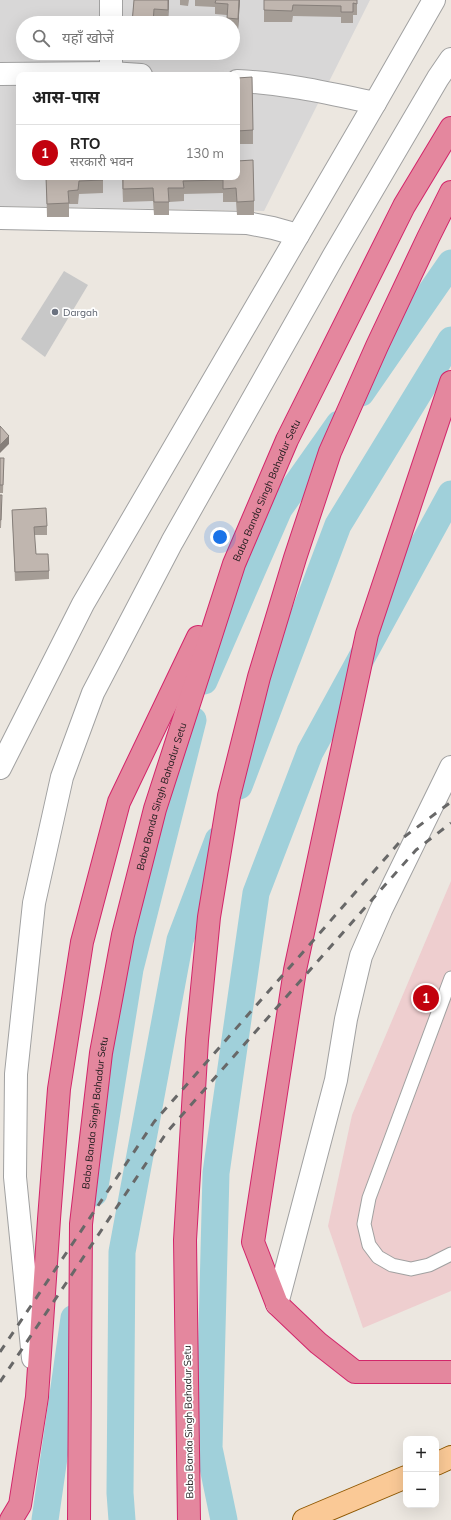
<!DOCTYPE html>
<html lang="hi">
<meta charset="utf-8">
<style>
:root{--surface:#fff;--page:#f6f6f6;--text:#222;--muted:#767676;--line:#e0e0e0;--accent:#c2020e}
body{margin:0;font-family:Mulish,"Noto Sans Devanagari",sans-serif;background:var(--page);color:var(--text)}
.controls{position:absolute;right:12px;bottom:12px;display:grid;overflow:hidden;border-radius:8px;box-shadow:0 4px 16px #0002}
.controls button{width:36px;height:36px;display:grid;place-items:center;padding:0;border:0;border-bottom:1px solid var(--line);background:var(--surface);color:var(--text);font:20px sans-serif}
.you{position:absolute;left:220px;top:537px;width:14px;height:14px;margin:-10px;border:3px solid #fff;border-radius:50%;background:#1a73e8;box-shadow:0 0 0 6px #1a73e833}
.badge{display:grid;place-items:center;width:26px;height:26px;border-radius:50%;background:var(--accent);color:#fff;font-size:13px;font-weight:700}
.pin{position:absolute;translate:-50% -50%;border:2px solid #fff;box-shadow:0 1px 4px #0006}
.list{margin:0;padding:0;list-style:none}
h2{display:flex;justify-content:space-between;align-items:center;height:52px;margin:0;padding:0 16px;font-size:17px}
h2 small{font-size:13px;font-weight:400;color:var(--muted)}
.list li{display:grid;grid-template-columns:26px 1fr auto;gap:12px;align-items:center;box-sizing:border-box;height:56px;padding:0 16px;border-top:1px solid var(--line)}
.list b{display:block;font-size:15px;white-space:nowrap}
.list p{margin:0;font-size:13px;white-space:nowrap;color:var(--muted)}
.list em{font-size:13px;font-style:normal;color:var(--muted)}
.icon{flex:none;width:22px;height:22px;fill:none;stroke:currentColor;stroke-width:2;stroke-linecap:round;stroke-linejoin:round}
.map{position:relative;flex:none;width:451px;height:1520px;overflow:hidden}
.search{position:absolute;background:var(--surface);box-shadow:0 4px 16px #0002;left:16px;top:16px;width:224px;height:44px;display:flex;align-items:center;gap:10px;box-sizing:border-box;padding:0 14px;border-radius:22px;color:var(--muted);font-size:15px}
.panel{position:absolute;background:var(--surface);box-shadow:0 4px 16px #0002;left:16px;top:72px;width:224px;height:108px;border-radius:8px}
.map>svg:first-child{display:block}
</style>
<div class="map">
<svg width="451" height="1520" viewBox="0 0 451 1520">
<rect width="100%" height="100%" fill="#ece7e0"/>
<path fill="#d8d7d7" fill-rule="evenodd" d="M0 0H370L264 211 0 206ZM23 23H233V53H23ZM19 75H237V177H19Z"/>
<polygon fill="#eececf" points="451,881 451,1291 363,1328 328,1226 352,1115"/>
<polygon fill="#c8c8c8" points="64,271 88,285 45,357 21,339"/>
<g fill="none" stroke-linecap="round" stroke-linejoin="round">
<g stroke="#a0d0da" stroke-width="27">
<polyline points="361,393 451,263"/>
<polyline points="204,681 279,509 339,424"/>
<polyline points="239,786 338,525 451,340"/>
<polyline points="94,1193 130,969 193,720"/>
<polyline points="45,1520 74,1318"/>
<polyline points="122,1520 120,1493 122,1252 180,940 218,840"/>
<polyline points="224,1520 209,1448 216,1173 256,893 310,752 451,494"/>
</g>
<defs>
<polyline id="lane" points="451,978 369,1198 364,1224 369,1245 378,1257 392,1265 411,1269 429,1265 451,1254"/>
<g id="street">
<polyline points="111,23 111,0"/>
<polyline points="111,73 111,53"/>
<polyline points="0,74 111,73 141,75"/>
<path d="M237 81C285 83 328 93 375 103"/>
<polyline points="0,218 247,223 273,228 298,235"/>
<polyline points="0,768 83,604 375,103 434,0"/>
<polyline points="277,1304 336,1080 346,1019 361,956 381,910 451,767"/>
<polyline points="33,1358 15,1177 16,1074 34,903 62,777 93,693 172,542 333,257 438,78 451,59"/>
</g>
<g id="primary">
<polyline points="436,1464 451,1457"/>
<polyline points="304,1520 406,1477"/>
</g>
<g id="highway">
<polyline points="451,382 367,634 295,970 253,1242 277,1304 318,1343 355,1372 451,1372"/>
<polyline points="11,1520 20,1505 37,1397 49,1219 59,1089 82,942 119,802 198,637"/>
<path id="s1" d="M79 1520 81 1224 101 1053 123 935 155 809 234 564 287 440 404 206 451 128"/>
<polyline points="189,1520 185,1240 197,1040 209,917 229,796 259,677 295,558 330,452 377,346 428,238 451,192"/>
</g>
</defs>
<use href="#lane" stroke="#a1a1a1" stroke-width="15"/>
<use href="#street" stroke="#a1a1a1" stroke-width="24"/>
<use href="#primary" stroke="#8f5802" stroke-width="24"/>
<use href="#highway" stroke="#d2256a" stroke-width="24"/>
<use href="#lane" stroke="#fff" stroke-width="13"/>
<use href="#street" stroke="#fff" stroke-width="22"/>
<use href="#primary" stroke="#fac996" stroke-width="22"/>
<use href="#highway" stroke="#e4879e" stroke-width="22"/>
<g stroke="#686868" stroke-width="3" stroke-dasharray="8 8" stroke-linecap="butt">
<polyline points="0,1352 154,1122 404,837 451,802"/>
<polyline points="0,1382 167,1132 416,850 451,823"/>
</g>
</g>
<g fill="#a59d96">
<polygon points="134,0 169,0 168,21 154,20 154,23 132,23"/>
<polygon points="180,0 189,0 188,6 180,5"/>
<polygon points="195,0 240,0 238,30 233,30 233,23 227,23 227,15 215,14 215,7 195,6"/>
<polygon points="264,0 357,0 357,15 353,15 353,23 341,23 341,17 293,16 292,22 264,22"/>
<polygon points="237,78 253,130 253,144 237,144"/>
<polygon points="46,177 237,177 254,201 254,215 237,215 236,202 223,202 223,193 184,194 184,201 169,202 169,215 154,215 153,201 123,202 122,177 103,178 103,193 79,194 78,204 69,204 69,217 47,217"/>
<polygon points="0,458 4,458 3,493 0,493"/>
<polygon points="0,495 2,504 1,528 0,528"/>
<polygon points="12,510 47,526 47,535 34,535 36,554 49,571 49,579 15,581"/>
</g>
<g fill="#867f7a">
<polygon points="168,0 169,0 168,21"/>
<polygon points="239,0 240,0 238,30 238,19"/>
<polygon points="9,436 9,444 0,453 0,445"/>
</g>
<g fill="#c0b6af" stroke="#867f7a">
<polygon points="134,0 168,0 168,10 154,9 153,23 132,23"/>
<polygon points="216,0 239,0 238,19 227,18 228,4 215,3"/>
<polygon points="264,0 357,0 357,4 353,3 353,12 341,12 341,6 293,5 292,11 264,10"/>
<polygon points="92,73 92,75 50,75 50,74"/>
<polygon points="252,77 253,130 237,131 237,78"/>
<polygon points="253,160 254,201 237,202 236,188 223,189 223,180 183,181 184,188 168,188 169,202 154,202 153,188 123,189 123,177 237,177 237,161"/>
<polygon points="46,177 103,177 103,180 79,181 78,190 68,191 69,203 47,204"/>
<polygon points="0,426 9,436 0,445"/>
<polygon points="0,458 4,458 3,485 0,485"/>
<polygon points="0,495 2,495 1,520 0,520"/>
<polygon points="46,508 47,526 34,527 36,554 48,554 49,571 15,572 12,510"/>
</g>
<circle fill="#6b7280" stroke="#fff" stroke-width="1.5" cx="55" cy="312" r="4"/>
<g text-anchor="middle" stroke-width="3.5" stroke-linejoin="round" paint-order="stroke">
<g font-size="10" fill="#5b616d" stroke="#fff" text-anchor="start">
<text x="63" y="316">Dargah</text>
</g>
<g font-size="10" fill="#1a1a1a" stroke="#fff">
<text dy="4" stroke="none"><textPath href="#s1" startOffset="1056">Baba Banda Singh Bahadur Setu</textPath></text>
<text dy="4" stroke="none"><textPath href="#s1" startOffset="732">Baba Banda Singh Bahadur Setu</textPath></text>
<text dy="4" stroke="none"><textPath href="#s1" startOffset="408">Baba Banda Singh Bahadur Setu</textPath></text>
<text transform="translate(188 1422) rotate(-91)" y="4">Baba Banda Singh Bahadur Setu</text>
</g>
</g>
</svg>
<div class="controls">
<button>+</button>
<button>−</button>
</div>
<div class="you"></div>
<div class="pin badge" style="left:426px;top:998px">1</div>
<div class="search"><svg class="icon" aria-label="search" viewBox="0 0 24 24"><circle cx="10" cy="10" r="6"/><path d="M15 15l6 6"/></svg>यहाँ खोजें</div>
<section class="panel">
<h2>आस-पास<small></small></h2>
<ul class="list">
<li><span class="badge">1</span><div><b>RTO</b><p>सरकारी भवन</p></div><em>130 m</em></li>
</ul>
</section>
</div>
